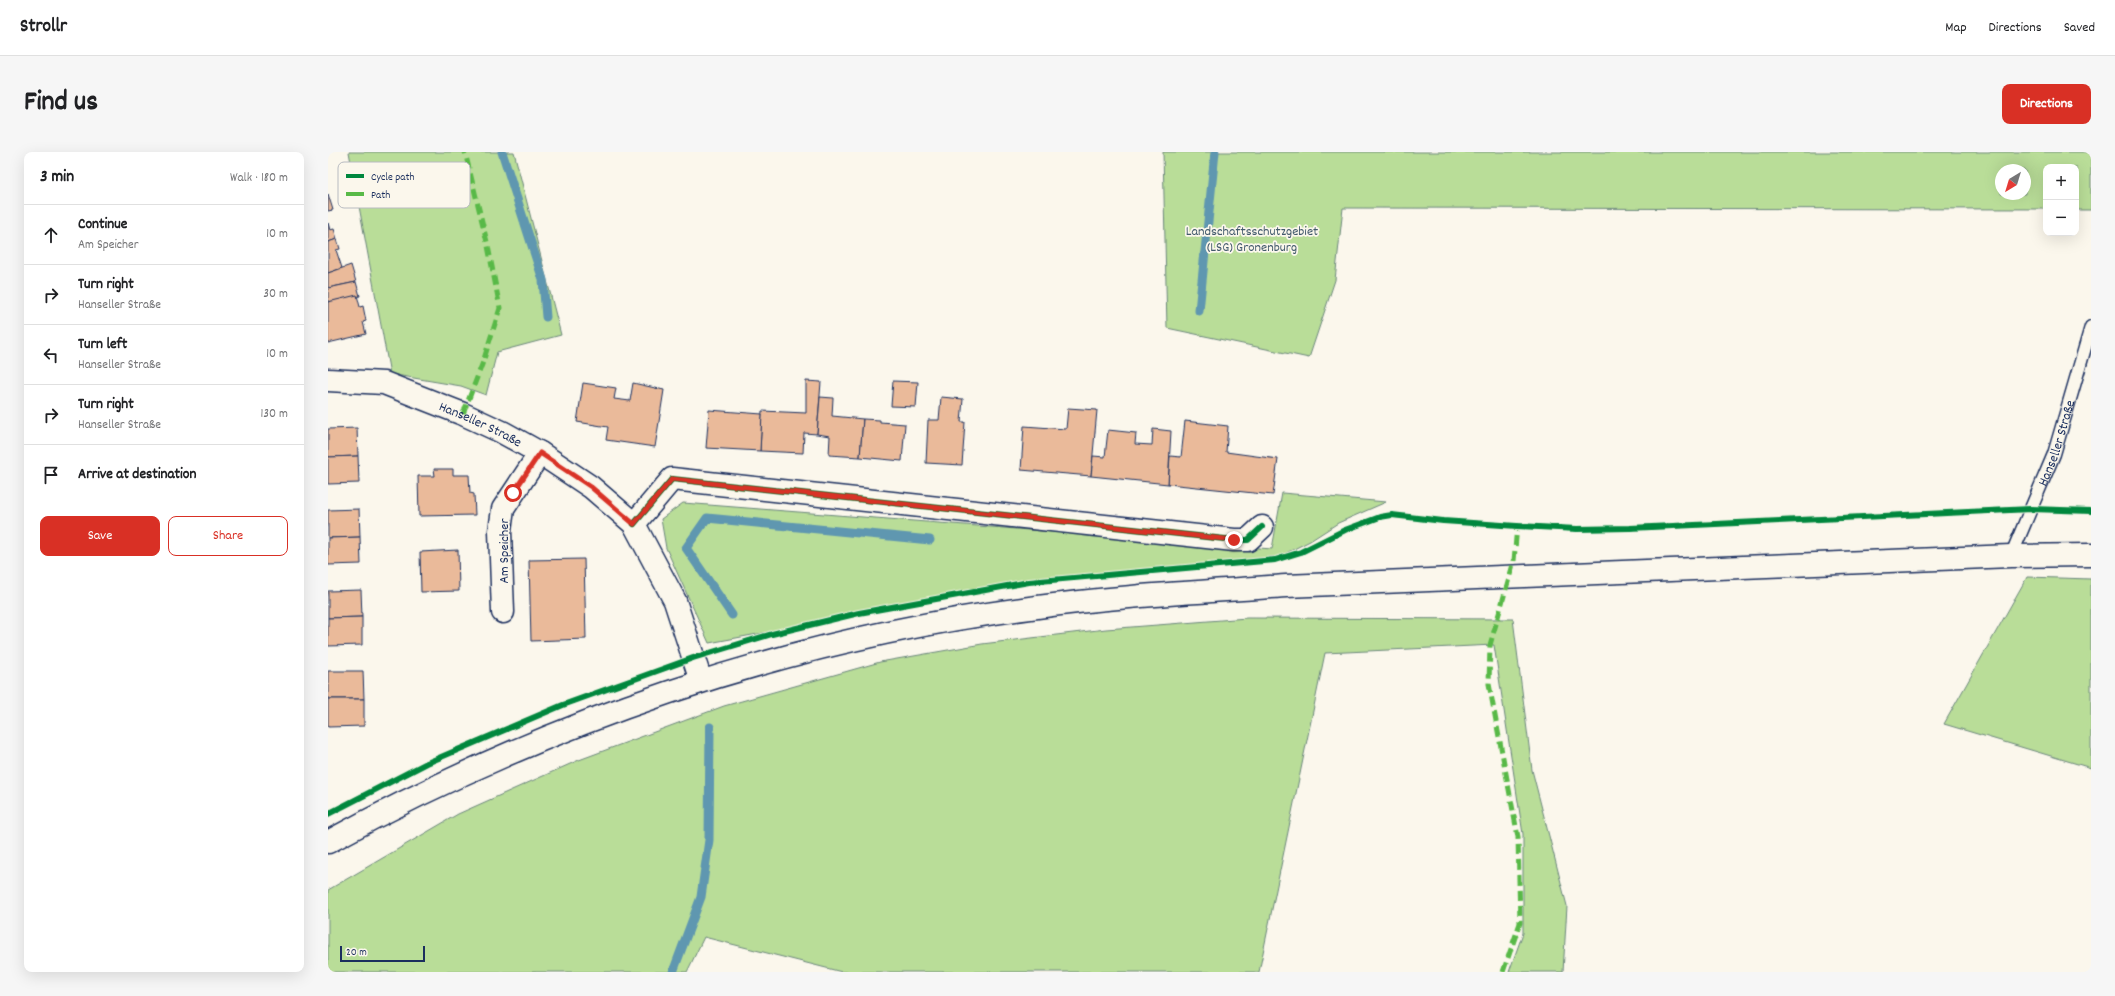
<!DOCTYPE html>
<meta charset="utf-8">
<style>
:root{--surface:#fff;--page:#f6f6f6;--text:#202124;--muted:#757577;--line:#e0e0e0;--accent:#d93025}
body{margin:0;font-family:Dekko,sans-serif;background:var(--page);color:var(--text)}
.controls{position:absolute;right:12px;top:12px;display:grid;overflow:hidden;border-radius:8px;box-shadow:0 4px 16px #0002}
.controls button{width:36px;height:36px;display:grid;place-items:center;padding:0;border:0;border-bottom:1px solid var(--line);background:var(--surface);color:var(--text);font:20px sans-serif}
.compass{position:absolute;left:1667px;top:12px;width:36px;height:36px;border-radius:50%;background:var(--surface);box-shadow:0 4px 16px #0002;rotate:218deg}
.scale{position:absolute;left:12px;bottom:10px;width:85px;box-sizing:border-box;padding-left:4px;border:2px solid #1b2f5e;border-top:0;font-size:11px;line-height:14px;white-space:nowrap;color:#1b2f5e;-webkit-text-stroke:3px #fbf7ec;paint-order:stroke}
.stop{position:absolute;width:12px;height:12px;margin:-9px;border:3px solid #d93025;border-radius:50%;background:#fff}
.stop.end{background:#d93025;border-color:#fff;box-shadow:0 1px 4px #0008}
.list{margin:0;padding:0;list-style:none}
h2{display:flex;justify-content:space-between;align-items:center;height:52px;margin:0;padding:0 16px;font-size:17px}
h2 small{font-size:13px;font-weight:400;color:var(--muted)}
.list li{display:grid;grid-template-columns:26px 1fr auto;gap:12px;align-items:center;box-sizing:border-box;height:60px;padding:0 16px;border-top:1px solid var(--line)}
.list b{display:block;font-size:15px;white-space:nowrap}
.list p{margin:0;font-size:13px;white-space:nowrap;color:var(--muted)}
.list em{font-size:13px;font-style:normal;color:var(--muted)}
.actions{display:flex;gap:8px;padding:12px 16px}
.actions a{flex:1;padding:9px 0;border:1px solid var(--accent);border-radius:8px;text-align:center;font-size:14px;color:var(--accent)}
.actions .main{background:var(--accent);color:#fff}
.icon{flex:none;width:22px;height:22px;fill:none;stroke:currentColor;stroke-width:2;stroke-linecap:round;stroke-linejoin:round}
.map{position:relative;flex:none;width:1763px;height:820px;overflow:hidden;border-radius:8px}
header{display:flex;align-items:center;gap:24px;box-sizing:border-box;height:56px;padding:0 20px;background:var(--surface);border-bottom:1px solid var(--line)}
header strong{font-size:19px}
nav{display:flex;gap:22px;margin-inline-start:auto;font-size:14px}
.intro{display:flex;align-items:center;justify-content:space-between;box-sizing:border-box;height:96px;padding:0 24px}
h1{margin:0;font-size:28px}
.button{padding:10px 18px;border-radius:8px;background:var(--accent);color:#fff;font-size:14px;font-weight:700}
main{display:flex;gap:24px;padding:0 24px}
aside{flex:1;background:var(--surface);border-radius:8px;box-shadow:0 4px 16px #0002}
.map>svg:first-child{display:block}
</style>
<header>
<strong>Strollr</strong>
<nav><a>Map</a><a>Directions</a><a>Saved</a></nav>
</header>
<div class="intro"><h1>Find us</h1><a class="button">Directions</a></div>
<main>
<aside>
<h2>3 min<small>Walk · 180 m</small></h2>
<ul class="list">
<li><svg class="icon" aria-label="ahead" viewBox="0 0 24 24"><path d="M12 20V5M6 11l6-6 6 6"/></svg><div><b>Continue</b><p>Am Speicher</p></div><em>10 m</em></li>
<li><svg class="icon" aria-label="right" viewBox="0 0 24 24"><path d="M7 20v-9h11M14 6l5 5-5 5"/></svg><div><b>Turn right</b><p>Hanseller Straße</p></div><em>30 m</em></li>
<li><svg class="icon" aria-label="left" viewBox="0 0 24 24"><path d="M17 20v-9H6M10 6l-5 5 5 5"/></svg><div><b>Turn left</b><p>Hanseller Straße</p></div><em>10 m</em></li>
<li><svg class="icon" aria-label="right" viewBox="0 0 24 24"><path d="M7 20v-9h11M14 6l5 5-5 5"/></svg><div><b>Turn right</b><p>Hanseller Straße</p></div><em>130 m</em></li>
<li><svg class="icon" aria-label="arrive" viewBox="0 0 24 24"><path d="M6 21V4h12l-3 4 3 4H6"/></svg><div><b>Arrive at destination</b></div></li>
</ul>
<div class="actions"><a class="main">Save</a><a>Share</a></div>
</aside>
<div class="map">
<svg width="1763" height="820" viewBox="0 0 1763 820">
<rect width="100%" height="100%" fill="#fbf7ec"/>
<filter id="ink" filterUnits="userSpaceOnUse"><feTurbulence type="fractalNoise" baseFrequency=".025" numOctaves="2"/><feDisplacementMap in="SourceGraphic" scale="8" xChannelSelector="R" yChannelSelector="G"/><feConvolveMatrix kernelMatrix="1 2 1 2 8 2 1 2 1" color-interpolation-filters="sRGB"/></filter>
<g filter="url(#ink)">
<g fill="#b9dd98" stroke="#6a867b" fill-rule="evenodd">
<polygon points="21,0 186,0 233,183 169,200 158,243 133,234 62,222"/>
<path d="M835 0H1763V58H1748V15H1718V57L1015 56 1007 128 981 206 839 176ZM1673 18H1697V42H1673Z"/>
<polygon points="954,341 1058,350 1010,371 982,389 952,404 700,432 381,491 338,396 333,367 355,351 944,397"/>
<polygon points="1699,425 1763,427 1763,616 1616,572"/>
<polygon points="919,466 1185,467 1204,618 1239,754 1235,820 1181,820 1195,781 1195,682 1166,493 997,501 931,820 514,820 376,785 359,820 0,820 0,738 130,662 251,608 396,554 552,510 654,492 778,477"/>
</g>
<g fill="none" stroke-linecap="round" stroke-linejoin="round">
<g stroke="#5f97b0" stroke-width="9">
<polyline points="174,0 215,128 218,165"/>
<polyline points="871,159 887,0"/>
<polyline points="404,463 358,396 379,366 602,388"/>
<polyline points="345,820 373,745 381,688 382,575"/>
</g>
</g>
<g fill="#eaba9a" stroke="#1b2f5e">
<polygon points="0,42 5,58 0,59"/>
<polygon points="0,71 2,78 6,77 9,87 0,90"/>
<polygon points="9,87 12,97 8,98 14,116 0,121 0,90"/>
<polygon points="23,113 28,130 0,136 0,121"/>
<polygon points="28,130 32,144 0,150 0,136"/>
<polygon points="29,143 32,155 35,154 38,169 35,170 38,182 0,191 0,150"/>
<polygon points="478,229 493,230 489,282 476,281 475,301 432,299 434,259 478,261"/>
<polygon points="565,229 590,230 588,255 563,254"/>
<polygon points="255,231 288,236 286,247 302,249 305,231 336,238 327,295 278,288 280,275 249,270"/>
<polygon points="492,245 505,246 504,264 535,267 532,305 501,303 502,284 489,282"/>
<polygon points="613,245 635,247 633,270 637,270 634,313 598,311 600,268 611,268"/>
<polygon points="740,256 769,258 763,324 693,318 696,274 738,277"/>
<polygon points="381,258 434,262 432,299 378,296"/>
<polygon points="535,267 552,268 552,270 577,272 574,309 532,305"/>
<polygon points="857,269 900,274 898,300 950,307 945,343 840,332 842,304 853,305"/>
<polygon points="29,276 30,304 0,305 0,277"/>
<polygon points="825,277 843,279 840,332 763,324 765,304 777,305 780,278 808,281 807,292 824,293"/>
<polygon points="30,304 31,331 0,332 0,305"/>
<polygon points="106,317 125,317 125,323 141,323 142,341 146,342 147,363 91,364 90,324 107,324"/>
<polygon points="31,357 32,385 0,386 0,358"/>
<polygon points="32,385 33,412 0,413 0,386"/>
<polygon points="130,398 131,439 93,440 92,400"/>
<polygon points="256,407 258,487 203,489 201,408"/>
<polygon points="33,438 34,465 0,466 0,439"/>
<polygon points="34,465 34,493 0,494 0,466"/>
<polygon points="0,519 35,519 36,547 0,547"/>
<polygon points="0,547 36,547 36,574 0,575"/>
</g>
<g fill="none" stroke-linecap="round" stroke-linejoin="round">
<defs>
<g id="service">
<path id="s1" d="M1683 404 1726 302 1763 175"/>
</g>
<g id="minor">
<path id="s2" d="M0 228 56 231 135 262 174 280 212 301 263 335 306 372 347 449 373 529"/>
<polyline points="306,372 344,327 906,388 920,388 934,375"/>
<polyline points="175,460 172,379 175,357 212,301"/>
</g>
<path id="secondary" d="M0 690C217 571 457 488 702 456 787 444 873 440 958 434L1683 404 1763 403"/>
</defs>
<use href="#service" stroke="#1b2f5e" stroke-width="15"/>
<use href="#minor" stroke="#1b2f5e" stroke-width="25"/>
<use href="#secondary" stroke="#1b2f5e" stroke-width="25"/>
<use href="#service" stroke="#fbf7ec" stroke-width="12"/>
<use href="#minor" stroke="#fbf7ec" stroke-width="22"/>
<use href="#secondary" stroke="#fbf7ec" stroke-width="22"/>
<g stroke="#58b947" stroke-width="5" stroke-dasharray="10 5" stroke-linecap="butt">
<polyline points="135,262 155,210 172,156 160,94 137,0"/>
<polyline points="1175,820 1192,771 1190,685 1161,532 1162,493 1186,409 1189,374"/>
</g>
<defs>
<g id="cycleway">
<polyline points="306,372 344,327 906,388 920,388 934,375"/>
<polyline points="0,662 99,611 235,553 365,506 444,482 531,461 701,430 947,408 973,400 1017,378 1052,365 1064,363 1115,369 1189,374 1249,377 1302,376 1703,357 1763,359"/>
</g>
</defs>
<use href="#cycleway" stroke="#fbf7ec" stroke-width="8"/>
<use href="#cycleway" stroke="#00873e" stroke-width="6"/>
</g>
</g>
<g fill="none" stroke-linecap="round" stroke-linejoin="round" filter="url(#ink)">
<polyline stroke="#d93025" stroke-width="5" points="185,341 212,301 263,335 306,372 344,327 906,388"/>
</g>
<g text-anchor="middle" stroke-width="3.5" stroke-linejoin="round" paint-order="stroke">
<g font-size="14" fill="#425a6c" stroke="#fbf7ec">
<text x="924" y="83">Landschaftsschutzgebiet<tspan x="924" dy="16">(LSG) Gronenburg</tspan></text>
</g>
<g font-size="14" fill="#1b2f5e" stroke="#fbf7ec">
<text dy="5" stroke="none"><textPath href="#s2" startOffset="161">Hanseller Straße</textPath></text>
<text dy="5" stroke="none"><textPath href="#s1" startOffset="122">Hanseller Straße</textPath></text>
<text transform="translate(175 399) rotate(-90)" y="5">Am Speicher</text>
</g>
</g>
<rect x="10" y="10" width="132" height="46" rx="6" fill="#fbf7ec" stroke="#b8bbc1" stroke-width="1"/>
<rect x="18" y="22" width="18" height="4" fill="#00873e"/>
<rect x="18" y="40" width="18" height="4" fill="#58b947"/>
<g font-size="11" fill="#1b2f5e">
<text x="43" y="28">Cycle path</text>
<text x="43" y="46">Path</text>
</g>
</svg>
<div class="controls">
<button>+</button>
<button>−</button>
</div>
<svg class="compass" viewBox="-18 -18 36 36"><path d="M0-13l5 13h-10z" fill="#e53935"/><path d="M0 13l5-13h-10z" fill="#757577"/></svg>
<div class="scale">20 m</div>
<div class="stop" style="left:185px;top:341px"></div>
<div class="stop end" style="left:906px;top:388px"></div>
</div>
</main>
